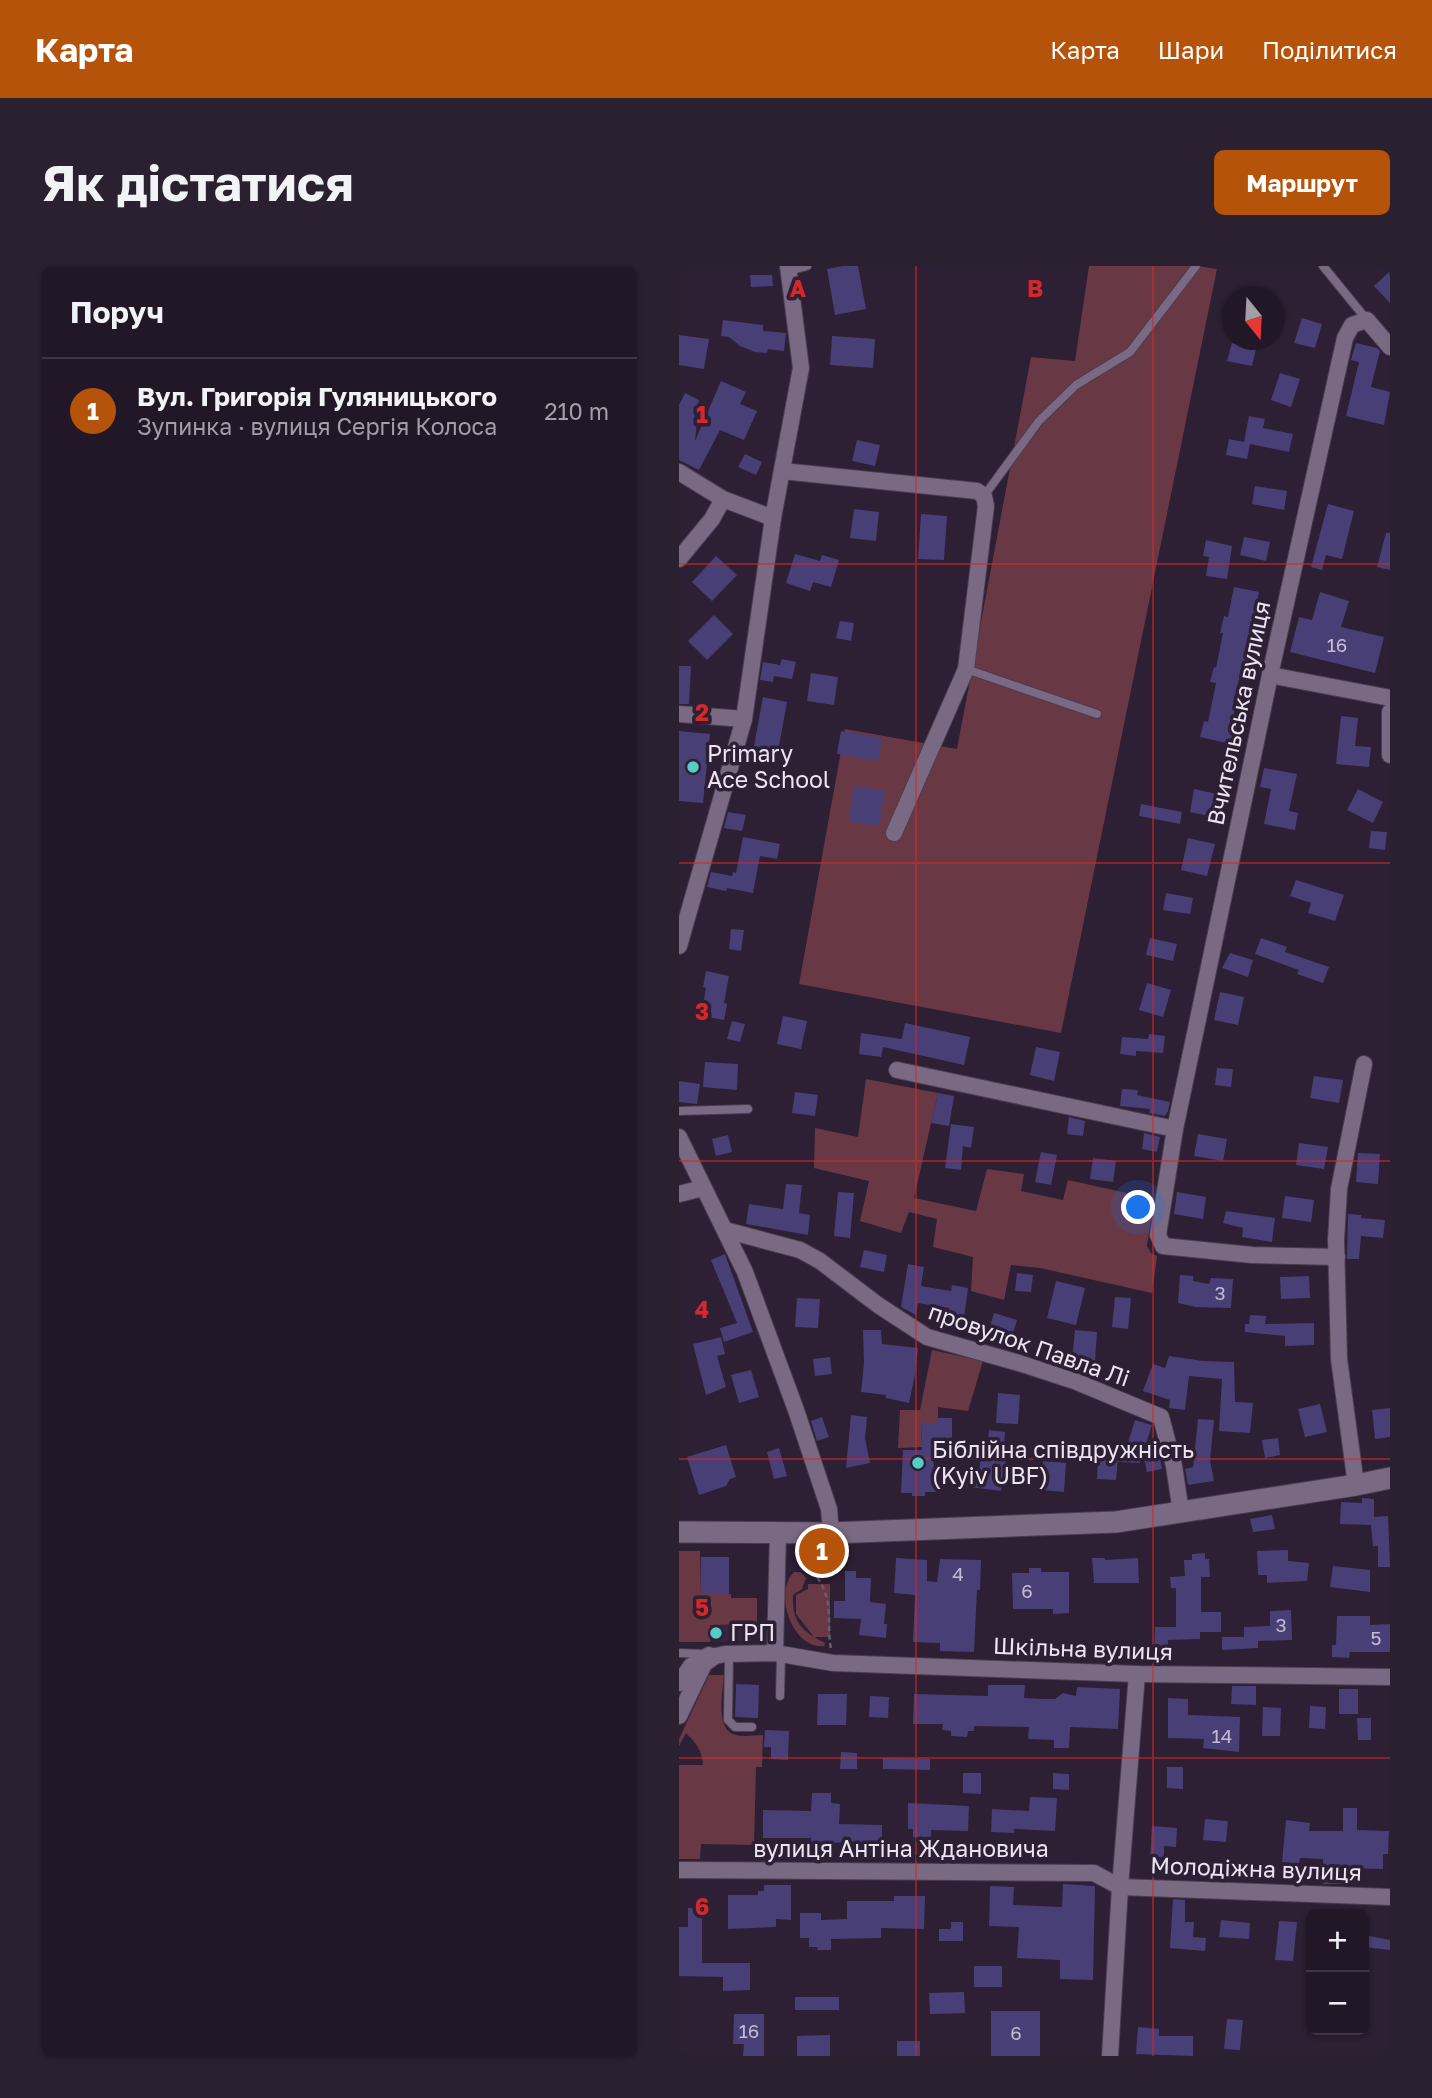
<!DOCTYPE html>
<html lang="uk">
<meta charset="utf-8">
<style>
:root{--surface:#221727;--page:#2a202f;--text:#f1f3f6;--muted:#a29fa7;--line:#3f3644;--accent:#b45309}
body{margin:0;font-family:"Golos Text",sans-serif;background:var(--page);color:var(--text)}
.controls{position:absolute;right:21px;bottom:21px;display:grid;overflow:hidden;border-radius:10px;box-shadow:0 2px 5px #0004}
.controls button{width:63px;height:63px;display:grid;place-items:center;padding:0;border:0;border-bottom:2px solid var(--line);background:var(--surface);color:var(--text);font:35px sans-serif}
.compass{position:absolute;left:543px;top:21px;width:63px;height:63px;border-radius:50%;background:var(--surface);box-shadow:0 2px 5px #0004;rotate:162deg}
.you{position:absolute;left:460px;top:942px;width:24px;height:24px;margin:-18px;border:5px solid #fff;border-radius:50%;background:#1a73e8;box-shadow:0 0 0 10px #1a73e833}
.badge{display:grid;place-items:center;width:46px;height:46px;border-radius:50%;background:var(--accent);color:#fff;font-size:23px;font-weight:700}
.pin{position:absolute;translate:-50% -50%;border:4px solid #fff;box-shadow:0 2px 7px #0006}
.list{margin:0;padding:0;list-style:none}
h2{display:flex;justify-content:space-between;align-items:center;height:91px;margin:0;padding:0 28px;font-size:30px}
h2 small{font-size:23px;font-weight:400;color:var(--muted)}
.list li{display:grid;grid-template-columns:46px 1fr auto;gap:21px;align-items:center;box-sizing:border-box;height:105px;padding:0 28px;border-top:2px solid var(--line)}
.list b{display:block;font-size:26px;white-space:nowrap}
.list p{margin:0;font-size:23px;white-space:nowrap;color:var(--muted)}
.list em{font-size:23px;font-style:normal;color:var(--muted)}
.map{position:relative;flex:none;width:711px;height:1790px;overflow:hidden;border-radius:10px}
header{display:flex;align-items:center;gap:42px;box-sizing:border-box;height:98px;padding:0 35px;background:var(--accent);color:#fff}
header strong{font-size:33px}
nav{display:flex;gap:38px;margin-inline-start:auto;font-size:24px}
.intro{display:flex;align-items:center;justify-content:space-between;box-sizing:border-box;height:168px;padding:0 42px}
h1{margin:0;font-size:49px}
.button{padding:18px 32px;border-radius:10px;background:var(--accent);color:#fff;font-size:24px;font-weight:700}
main{display:flex;gap:42px;padding:0 42px}
aside{flex:1;background:var(--surface);border-radius:10px;box-shadow:0 2px 5px #0004}
.map>svg:first-child{display:block}
</style>
<header>
<strong>Карта</strong>
<nav><a>Карта</a><a>Шари</a><a>Поділитися</a></nav>
</header>
<div class="intro"><h1>Як дістатися</h1><a class="button">Маршрут</a></div>
<main>
<aside>
<h2>Поруч<small></small></h2>
<ul class="list">
<li><span class="badge">1</span><div><b>Вул. Григорія Гуляницького</b><p>Зупинка · вулиця Сергія Колоса</p></div><em>210 m</em></li>
</ul>
</aside>
<div class="map">
<svg width="711" height="1790" viewBox="0 0 711 1790">
<rect width="100%" height="100%" fill="#2d1f34"/>
<polygon fill="#372540" points="78,1358 67,1375 31,1376 31,1359"/>
<g fill="#693845">
<polygon points="410,0 518,0 538,3 382,767 120,718 166,463 278,483 352,91 396,95"/>
<polygon points="187,813 259,827 235,932 297,945 308,903 345,908 342,925 384,934 389,914 475,933 468,980 472,987 478,990 473,1027 361,1002 332,999 325,1034 292,1025 294,991 254,981 258,953 230,946 222,967 181,955 190,915 135,902 136,862 179,871"/>
<polygon points="253,1084 304,1095 289,1145 259,1141 259,1157 242,1158 243,1181 219,1182 221,1144 241,1144"/>
<polygon points="0,1285 21,1285 22,1328 52,1328 52,1332 78,1332 78,1358 31,1359 31,1376 0,1376"/>
<path d="M115 1306H122L127 1312 123 1323 114 1329C113 1357 123 1365 146 1377L145 1380C113 1383 94 1327 115 1306Z"/>
<polygon points="129,1318 151,1318 151,1371 135,1371 117,1348 117,1329 129,1323"/>
<path d="M30 1409H45C44 1425 35 1464 57 1469 65 1471 76 1469 84 1469L83 1501H77L75 1579 22 1578 21 1593H0V1499H24C23 1484 17 1477 7 1467L0 1480V1473Z"/>
</g>
<g fill="#483f76">
<polygon points="164,0 179,0 187,43 156,49 148,3"/>
<polygon points="711,5 711,37 695,20"/>
<polygon points="71,9 93,9 94,20 72,21"/>
<polygon points="623,52 643,58 636,82 615,77"/>
<polygon points="44,54 84,59 84,65 107,67 105,85 89,83 88,87 76,86 61,80 50,71 42,70"/>
<polygon points="0,69 30,73 25,103 0,99"/>
<polygon points="153,70 196,73 194,102 151,99"/>
<polygon points="553,77 577,83 573,100 548,95"/>
<polygon points="677,77 698,82 701,85 692,121 711,126 705,159 667,150 680,96 672,94"/>
<polygon points="601,107 621,113 612,141 592,134"/>
<polygon points="42,115 67,126 61,138 78,145 65,174 41,164 20,204 0,194 0,139 6,127 20,134 16,175"/>
<polygon points="570,150 586,153 584,162 614,168 610,186 571,178 568,193 547,189 550,173 565,176"/>
<polygon points="178,174 201,179 196,200 173,195"/>
<polygon points="66,188 83,196 77,209 59,201"/>
<polygon points="576,220 608,225 605,244 573,238"/>
<polygon points="649,238 675,245 663,293 647,289 643,304 632,301"/>
<polygon points="175,243 200,246 197,275 171,272"/>
<polygon points="242,248 268,250 265,294 239,293"/>
<polygon points="707,267 711,267 711,304 698,301"/>
<polygon points="565,271 591,276 587,295 561,289"/>
<polygon points="527,274 553,280 548,313 527,310 530,291 524,290"/>
<polygon points="116,288 141,295 143,289 160,294 152,321 134,316 131,325 107,317"/>
<polygon points="37,290 58,309 33,335 13,316"/>
<polygon points="555,321 580,326 566,386 571,387 569,398 564,397 554,437 557,438 552,461 556,462 552,478 521,471 525,455 529,456 537,417 531,416 535,401 537,402 544,367 541,367 545,350 549,351"/>
<polygon points="641,326 670,335 662,361 705,371 696,407 611,386 620,351 633,354"/>
<polygon points="35,349 54,368 28,394 9,375"/>
<polygon points="161,355 175,357 172,375 157,372"/>
<polygon points="103,393 117,396 113,413 95,410 94,416 81,414 84,396 101,399"/>
<polygon points="0,400 12,400 10,438 0,438"/>
<polygon points="132,407 159,411 155,439 128,435"/>
<polygon points="84,431 108,436 99,485 75,480"/>
<polygon points="662,450 679,452 676,480 692,481 690,501 657,498"/>
<polygon points="0,465 31,468 24,537 0,535"/>
<polygon points="162,465 203,472 199,495 158,488"/>
<polygon points="585,502 618,508 610,545 619,547 616,564 585,558 592,523 581,521"/>
<polygon points="175,520 206,525 200,560 170,555"/>
<polygon points="515,523 543,529 539,552 511,546"/>
<polygon points="679,523 704,536 694,557 668,544"/>
<polygon points="462,538 503,546 501,558 460,550"/>
<polygon points="49,546 67,549 63,565 45,562"/>
<polygon points="692,565 708,566 706,584 690,582"/>
<polygon points="64,571 101,578 98,593 81,590 74,627 48,622 47,625 28,621 32,606 53,610 54,606 57,607"/>
<polygon points="509,572 536,578 528,610 502,604"/>
<polygon points="617,614 665,629 656,655 629,647 632,637 611,630"/>
<polygon points="487,627 514,632 511,648 484,644"/>
<polygon points="52,663 65,664 62,685 50,683"/>
<polygon points="471,672 498,678 494,695 467,689"/>
<polygon points="582,672 608,681 606,686 650,701 644,717 618,708 620,704 576,688"/>
<polygon points="551,687 574,694 569,711 543,702"/>
<polygon points="27,705 50,710 45,737 48,738 45,754 22,750 27,722 24,721"/>
<polygon points="468,717 492,724 484,751 460,744"/>
<polygon points="541,726 565,731 559,759 535,754"/>
<polygon points="104,750 128,755 122,783 98,778"/>
<polygon points="53,755 66,758 61,776 48,773"/>
<polygon points="226,757 291,771 285,799 204,781 202,791 180,788 182,767 223,773"/>
<polygon points="470,768 486,770 484,787 457,785 457,790 441,788 443,771 469,773"/>
<polygon points="357,781 381,786 375,815 351,809"/>
<polygon points="26,796 59,798 58,824 24,821"/>
<polygon points="538,802 554,803 552,821 536,819"/>
<polygon points="635,810 664,814 660,837 631,832"/>
<polygon points="0,815 21,818 18,838 0,836"/>
<polygon points="443,823 459,824 458,829 491,836 489,845 486,850 470,847 471,843 441,840"/>
<polygon points="116,826 139,829 136,850 113,847"/>
<polygon points="259,827 275,830 270,860 252,857"/>
<polygon points="390,851 406,855 404,870 388,868"/>
<polygon points="272,858 295,861 292,882 284,880 282,904 266,902"/>
<polygon points="465,867 481,871 478,886 463,883"/>
<polygon points="519,868 548,873 544,895 515,890"/>
<polygon points="49,869 53,886 37,890 33,873"/>
<polygon points="620,877 649,881 645,903 617,899"/>
<polygon points="362,886 378,889 372,919 356,916"/>
<polygon points="679,887 701,888 699,918 677,916"/>
<polygon points="414,892 437,895 434,916 411,913"/>
<polygon points="107,918 123,919 120,947 131,949 129,969 67,958 70,938 104,943"/>
<polygon points="159,926 175,927 171,972 155,970"/>
<polygon points="498,926 527,931 524,953 495,948"/>
<polygon points="606,930 635,934 632,956 603,952"/>
<polygon points="547,945 596,952 593,976 563,971 564,962 544,957"/>
<polygon points="669,948 682,949 682,952 706,954 704,972 682,970 680,993 668,993"/>
<polygon points="185,984 208,989 205,1006 181,1001"/>
<polygon points="46,988 74,1066 45,1076 41,1062 58,1057 32,994"/>
<polygon points="229,998 245,1001 242,1020 272,1025 273,1019 289,1022 285,1051 269,1049 270,1042 239,1037 237,1049 222,1041"/>
<polygon points="338,1007 354,1009 352,1026 336,1025"/>
<polygon points="501,1009 514,1010 514,1015 530,1018 532,1012 554,1013 552,1042 517,1041 499,1037"/>
<polygon points="630,1010 631,1032 602,1033 601,1011"/>
<polygon points="377,1015 406,1022 397,1059 368,1052"/>
<polygon points="436,1031 452,1032 449,1063 433,1061"/>
<polygon points="118,1032 141,1033 139,1062 116,1061"/>
<polygon points="315,1047 338,1054 330,1081 307,1074"/>
<polygon points="571,1049 587,1050 586,1058 635,1057 635,1079 606,1080 606,1070 566,1066 566,1058 570,1058"/>
<polygon points="184,1064 202,1064 203,1078 239,1082 236,1109 230,1137 207,1132 207,1129 182,1126 185,1097"/>
<polygon points="396,1064 418,1066 416,1095 393,1093"/>
<polygon points="42,1071 46,1088 38,1090 47,1121 27,1129 14,1078"/>
<polygon points="490,1090 524,1095 555,1096 556,1136 574,1137 571,1167 540,1165 543,1113 510,1110 506,1144 490,1142 491,1134 464,1125 474,1098 486,1102"/>
<polygon points="151,1091 153,1108 136,1110 134,1093"/>
<polygon points="72,1104 80,1131 60,1137 52,1109"/>
<polygon points="319,1127 341,1129 339,1158 317,1157"/>
<polygon points="641,1138 648,1166 626,1171 619,1143"/>
<polygon points="711,1142 711,1171 696,1173 693,1144"/>
<polygon points="172,1149 188,1151 186,1172 191,1197 167,1202"/>
<polygon points="143,1151 150,1171 138,1175 132,1155"/>
<polygon points="259,1152 273,1152 273,1175 254,1176 255,1210 258,1210 258,1226 246,1226 246,1230 233,1230 233,1227 222,1227 224,1184 243,1184 242,1157 259,1157"/>
<polygon points="519,1153 535,1154 531,1194 535,1215 509,1219 506,1203 514,1201"/>
<polygon points="456,1154 473,1159 461,1197 439,1196 440,1179 448,1180"/>
<polygon points="310,1164 326,1166 324,1194 327,1195 322,1225 284,1220 286,1204 300,1205 302,1192 307,1192"/>
<polygon points="599,1172 601,1189 586,1192 583,1174"/>
<polygon points="47,1179 57,1211 51,1213 47,1220 20,1229 8,1191"/>
<polygon points="100,1182 108,1210 95,1213 88,1186"/>
<polygon points="480,1186 483,1203 468,1206 464,1188"/>
<polygon points="419,1191 439,1192 437,1214 418,1213"/>
<polygon points="364,1195 387,1197 385,1226 362,1224"/>
<polygon points="683,1232 695,1233 695,1251 709,1250 711,1301 699,1301 699,1280 694,1280 692,1259 661,1258 662,1236 683,1237"/>
<polygon points="593,1249 596,1263 574,1266 571,1253"/>
<polygon points="609,1284 609,1295 630,1297 628,1315 588,1317 588,1309 579,1309 578,1285"/>
<polygon points="526,1287 526,1293 530,1293 531,1311 522,1311 522,1346 542,1346 542,1366 521,1366 521,1373 489,1374 489,1386 475,1386 476,1361 497,1361 497,1322 492,1322 491,1311 506,1310 505,1294 513,1294 513,1288"/>
<rect x="22" y="1291" width="28" height="37"/>
<polygon points="217,1292 248,1294 248,1315 258,1316 261,1293 302,1294 301,1324 298,1324 295,1386 261,1385 261,1377 234,1376 236,1329 215,1327"/>
<polygon points="413,1292 426,1292 426,1294 459,1292 460,1317 415,1317"/>
<polygon points="654,1300 691,1304 691,1326 651,1321"/>
<polygon points="350,1302 362,1302 362,1306 390,1306 390,1347 374,1348 374,1343 334,1343 333,1307 350,1307"/>
<polygon points="166,1305 177,1305 177,1312 192,1312 191,1336 207,1338 205,1358 208,1358 207,1372 180,1369 182,1353 155,1352 155,1335 166,1335"/>
<polygon points="612,1344 613,1374 579,1375 579,1382 543,1384 543,1371 565,1371 565,1361 591,1360 591,1345"/>
<polygon points="658,1350 691,1350 691,1359 711,1358 711,1386 671,1386 670,1392 653,1391 653,1379 657,1379"/>
<polygon points="57,1418 80,1419 79,1452 56,1451"/>
<polygon points="309,1419 346,1419 345,1432 366,1433 376,1433 384,1427 397,1430 398,1421 441,1423 439,1463 391,1461 390,1482 375,1482 375,1474 349,1473 350,1461 295,1460 295,1465 289,1465 288,1471 272,1470 272,1465 263,1464 264,1458 234,1458 235,1428 309,1430"/>
<polygon points="553,1420 577,1420 577,1439 552,1438"/>
<rect x="660" y="1423" width="19" height="25"/>
<polygon points="139,1428 168,1428 167,1459 138,1459"/>
<polygon points="191,1430 210,1431 209,1452 190,1451"/>
<polygon points="489,1432 509,1433 509,1449 561,1451 560,1486 524,1482 525,1473 489,1472"/>
<polygon points="631,1440 647,1441 646,1463 630,1462"/>
<polygon points="584,1441 602,1442 601,1470 583,1470"/>
<polygon points="678,1452 692,1452 692,1474 679,1474"/>
<polygon points="86,1464 110,1465 109,1494 92,1493 92,1481 85,1481"/>
<polygon points="162,1486 178,1487 178,1503 161,1503"/>
<polygon points="204,1492 251,1493 251,1504 204,1503"/>
<polygon points="488,1501 504,1501 504,1523 488,1522"/>
<polygon points="284,1507 302,1507 302,1528 284,1527"/>
<polygon points="374,1507 390,1508 390,1524 374,1523"/>
<polygon points="133,1527 152,1527 152,1537 161,1538 160,1558 203,1559 203,1576 132,1577 132,1572 84,1572 84,1544 132,1545"/>
<polygon points="351,1531 378,1532 376,1565 335,1563 335,1567 312,1566 313,1543 350,1545"/>
<polygon points="229,1537 290,1540 289,1565 252,1564 252,1571 234,1571 234,1563 229,1563"/>
<polygon points="664,1542 678,1542 678,1564 710,1565 709,1588 704,1588 704,1603 666,1602 666,1618 644,1618 644,1593 621,1592 620,1598 603,1596 607,1554 631,1557 630,1565 664,1565"/>
<polygon points="526,1553 549,1555 547,1576 524,1574"/>
<polygon points="473,1560 498,1562 497,1581 485,1580 485,1591 471,1591"/>
<polygon points="384,1618 416,1620 414,1714 381,1713 381,1694 338,1692 340,1661 310,1660 311,1620 335,1621 334,1639 383,1641"/>
<polygon points="85,1619 112,1619 112,1654 97,1653 97,1661 49,1663 49,1629 79,1629 79,1625 85,1625"/>
<polygon points="215,1630 246,1630 245,1663 202,1662 202,1672 152,1673 152,1684 138,1684 139,1681 130,1681 130,1672 121,1672 121,1647 142,1647 142,1654 168,1653 168,1635 215,1635"/>
<polygon points="494,1633 506,1634 506,1656 515,1656 514,1671 527,1672 526,1685 491,1682"/>
<polygon points="9,1642 23,1642 23,1697 71,1697 71,1724 44,1725 44,1711 0,1710 0,1661 9,1661"/>
<polygon points="542,1654 571,1657 570,1673 540,1671"/>
<polygon points="600,1655 618,1656 614,1695 596,1694"/>
<polygon points="272,1656 284,1656 284,1675 260,1675 260,1663 272,1663"/>
<polygon points="685,1669 711,1674 711,1684 685,1681"/>
<rect x="295" y="1700" width="28" height="21"/>
<polygon points="285,1726 286,1747 251,1748 250,1727"/>
<rect x="116" y="1731" width="44" height="13"/>
<rect x="312" y="1745" width="49" height="45"/>
<polygon points="55,1748 85,1748 85,1790 64,1790 65,1778 54,1778"/>
<polygon points="548,1753 564,1754 561,1784 545,1783"/>
<polygon points="459,1761 480,1763 480,1770 514,1770 514,1790 457,1788"/>
<polygon points="151,1769 151,1790 118,1790 118,1770"/>
<rect x="218" y="1775" width="23" height="15"/>
</g>
<g fill="none" stroke-linecap="round" stroke-linejoin="round">
<defs>
<g id="lane">
<polyline points="644,0 688,54"/>
<polyline points="110,5 128,0"/>
<polyline points="305,230 360,155 397,119 451,86 517,0"/>
<polyline points="287,403 418,448"/>
<polyline points="0,845 69,843"/>
<polyline points="0,1387 26,1388"/>
<polyline points="50,1388 49,1454 56,1461 73,1461"/>
<polyline points="101,1430 102,1388"/>
</g>
<g id="street">
<polyline points="103,205 298,225 305,230 307,240 287,403 215,567"/>
<polyline points="0,206 44,233 94,252"/>
<polyline points="0,293 33,253 44,233"/>
<polyline points="591,409 711,432"/>
<polyline points="711,446 711,489"/>
<polyline points="0,448 65,453"/>
<polyline points="0,680 65,453 94,252 122,102 109,0"/>
<polyline points="218,804 496,863"/>
<polyline points="0,871 66,1006 117,1144 150,1243 152,1267"/>
<polyline points="0,928 24,922"/>
<polyline points="46,964 121,984 141,995 199,1039 248,1071 340,1097 398,1116 482,1151 495,1200 502,1246"/>
<polyline points="658,991 573,989 484,980 479,969 496,863 591,409 666,72 673,59 688,54 711,81"/>
<polyline points="677,1219 660,1093 657,974 660,923 685,798"/>
<polyline points="96,1387 99,1266"/>
<polyline points="0,1417 12,1400 30,1389"/>
<polyline points="0,1450 25,1398 36,1390 46,1388 96,1387 154,1397 458,1408 711,1411"/>
<polyline points="0,1604 415,1607 441,1621 711,1631"/>
<polyline points="431,1790 441,1621 458,1408"/>
</g>
<polyline id="secondary" points="0,1266 152,1267 437,1256 677,1219 711,1212"/>
</defs>
<use href="#lane" stroke="#493d4f" stroke-width="10"/>
<use href="#street" stroke="#493d4f" stroke-width="18"/>
<use href="#secondary" stroke="#493d4f" stroke-width="23"/>
<path stroke="#685c6f" stroke-width="2.5" stroke-dasharray="5 3.5" stroke-linecap="butt" d="M116 1286C131 1298 146 1318 149 1338 151 1353 149 1368 152 1383"/>
<use href="#lane" stroke="#7a6982" stroke-width="8"/>
<use href="#street" stroke="#7a6982" stroke-width="16"/>
<use href="#secondary" stroke="#7a6982" stroke-width="21"/>
</g>
<path fill="none" stroke="#d62828" stroke-width="2" stroke-opacity="0.55" d="M237 0V1790M474 0V1790M0 298H711M0 597H711M0 895H711M0 1193H711M0 1492H711"/>
<g fill="#54cdc7" stroke="#2d1f34" stroke-width="2.5">
<circle cx="14" cy="501" r="7"/>
<circle cx="239" cy="1197" r="7"/>
<circle cx="37" cy="1367" r="7"/>
</g>
<g text-anchor="middle" stroke-width="7" stroke-linejoin="round" paint-order="stroke">
<g font-size="19" fill="#c4bbd3">
<text x="658" y="386">16</text>
<text x="541" y="1034">3</text>
<text x="279" y="1315">4</text>
<text x="348" y="1332">6</text>
<text x="602" y="1366">3</text>
<text x="697" y="1379">5</text>
<text x="543" y="1477">14</text>
<text x="70" y="1772">16</text>
<text x="337" y="1774">6</text>
</g>
<g font-size="23" fill="#ede4f2" stroke="#2d1f34">
<text transform="translate(560 447) rotate(-78)" y="8">Вчительська вулиця</text>
<text transform="translate(350 1079) rotate(19)" y="8">провулок Павла Лі</text>
<text transform="translate(404 1383) rotate(2)" y="8">Шкільна вулиця</text>
<text x="222" y="1591">вулиця Антіна Ждановича</text>
<text transform="translate(577 1603) rotate(2)" y="8">Молодіжна вулиця</text>
</g>
<g font-size="23" fill="#ede4f2" stroke="#2d1f34" text-anchor="start">
<text x="28" y="496">Primary<tspan x="28" dy="26">Ace School</tspan></text>
<text x="253" y="1192">Біблійна співдружність<tspan x="253" dy="26">(Kyiv UBF)</tspan></text>
<text x="51" y="1375">ГРП</text>
</g>
</g>
<g font-size="23" text-anchor="middle" font-weight="bold" fill="#d62828" stroke="#2d1f34" stroke-width="7" stroke-linejoin="round" paint-order="stroke">
<text x="119" y="31">A</text>
<text x="356" y="31">B</text>
<text x="23" y="157">1</text>
<text x="23" y="455">2</text>
<text x="23" y="754">3</text>
<text x="23" y="1052">4</text>
<text x="23" y="1350">5</text>
<text x="23" y="1649">6</text>
</g>
</svg>
<div class="controls">
<button>+</button>
<button>−</button>
</div>
<svg class="compass" viewBox="-18 -18 36 36"><path d="M0-13l5 13h-10z" fill="#e53935"/><path d="M0 13l5-13h-10z" fill="#a29fa7"/></svg>
<div class="you"></div>
<div class="pin badge" style="left:143px;top:1285px">1</div>
</div>
</main>
